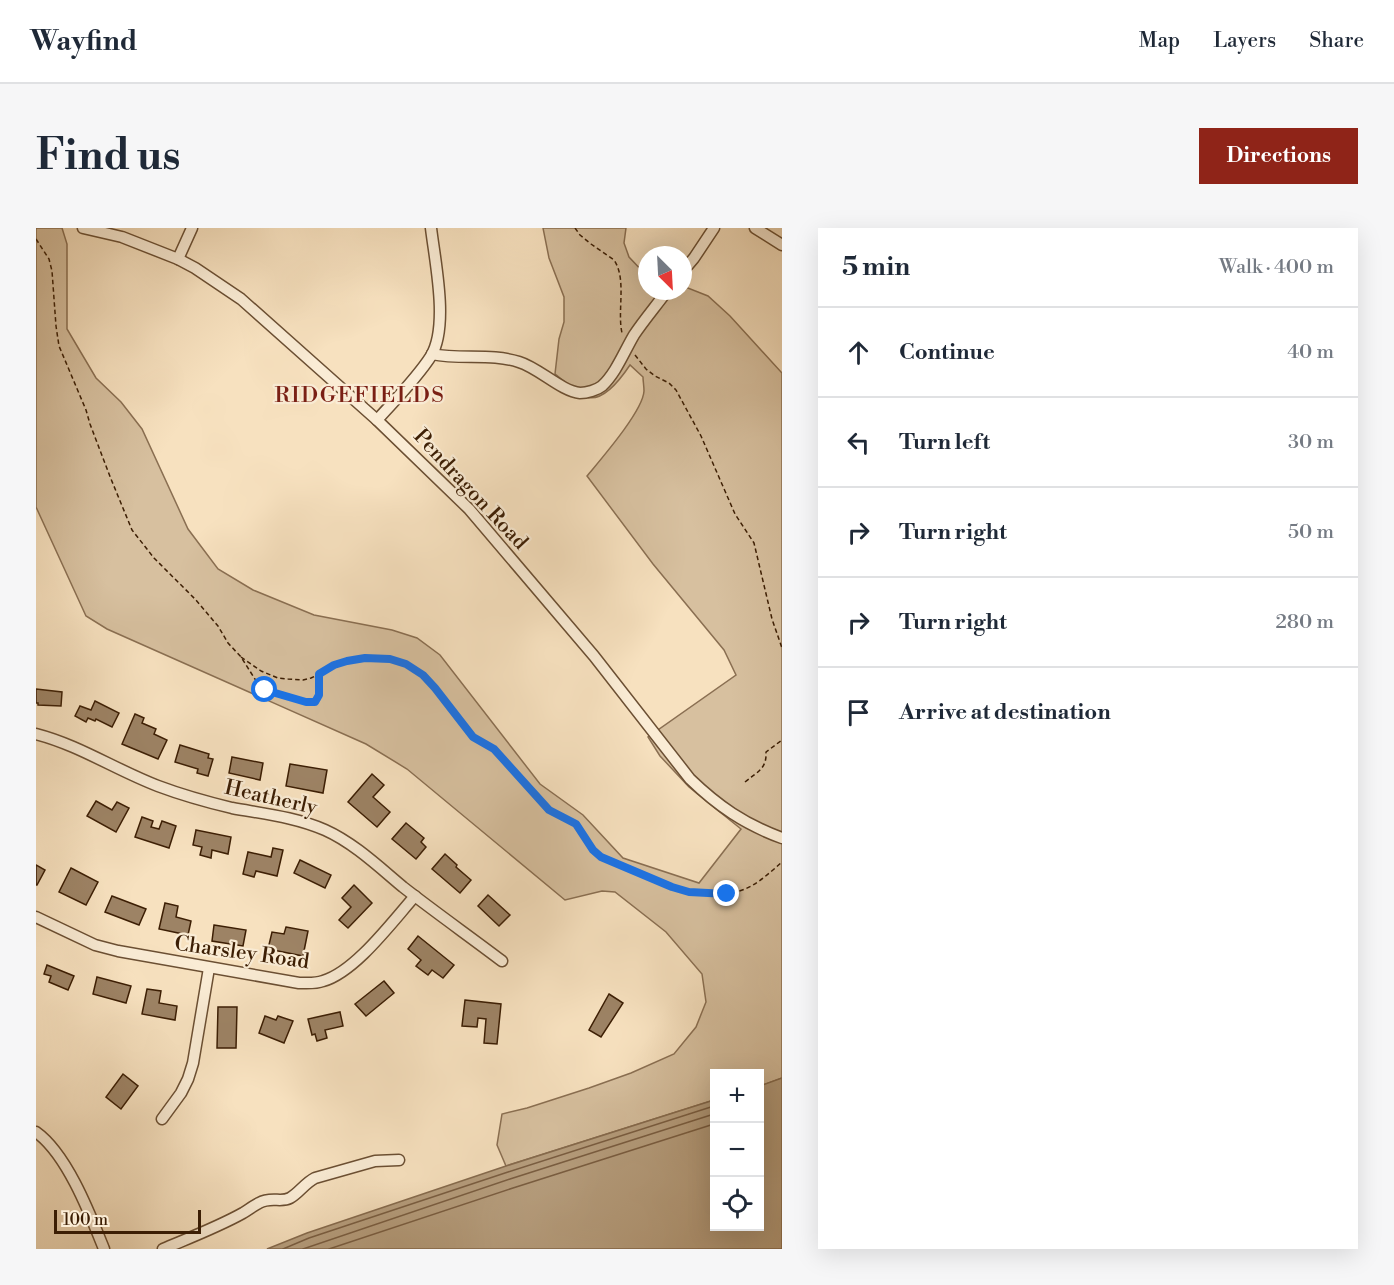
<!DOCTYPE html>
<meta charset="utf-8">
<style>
:root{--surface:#fff;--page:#f6f6f7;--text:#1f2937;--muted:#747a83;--line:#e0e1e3;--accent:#8f2418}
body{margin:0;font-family:"Libre Bodoni",serif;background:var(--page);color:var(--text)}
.controls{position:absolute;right:18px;bottom:18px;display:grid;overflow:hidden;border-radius:0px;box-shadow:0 6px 24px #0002}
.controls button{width:54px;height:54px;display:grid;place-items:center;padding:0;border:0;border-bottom:2px solid var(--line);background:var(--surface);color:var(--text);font:30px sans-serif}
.compass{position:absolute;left:602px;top:18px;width:54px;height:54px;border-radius:50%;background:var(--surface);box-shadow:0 6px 24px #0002;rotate:156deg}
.scale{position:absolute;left:18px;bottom:15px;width:147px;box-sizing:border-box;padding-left:6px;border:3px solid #3c1e04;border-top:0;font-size:16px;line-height:21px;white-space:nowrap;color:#3c1e04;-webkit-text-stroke:4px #faecd5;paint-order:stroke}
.stop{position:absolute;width:18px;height:18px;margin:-14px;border:4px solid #1a73e8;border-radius:50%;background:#fff}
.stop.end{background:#1a73e8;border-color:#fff;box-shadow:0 2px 6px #0008}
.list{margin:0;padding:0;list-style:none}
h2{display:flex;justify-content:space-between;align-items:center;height:78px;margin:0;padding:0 24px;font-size:26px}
h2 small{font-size:20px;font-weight:400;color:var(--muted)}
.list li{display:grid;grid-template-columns:39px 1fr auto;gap:18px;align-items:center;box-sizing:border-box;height:90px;padding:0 24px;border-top:2px solid var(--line)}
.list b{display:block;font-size:22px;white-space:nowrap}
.list em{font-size:20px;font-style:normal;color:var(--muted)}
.icon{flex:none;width:33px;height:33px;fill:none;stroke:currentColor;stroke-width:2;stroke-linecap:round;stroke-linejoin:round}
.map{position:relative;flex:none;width:746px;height:1021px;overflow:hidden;border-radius:0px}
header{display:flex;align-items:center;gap:36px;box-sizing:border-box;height:84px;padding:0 30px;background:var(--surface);border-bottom:2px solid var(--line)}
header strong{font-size:28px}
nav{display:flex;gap:33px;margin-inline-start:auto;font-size:21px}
.intro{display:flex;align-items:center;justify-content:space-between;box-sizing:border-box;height:144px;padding:0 36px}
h1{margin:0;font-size:42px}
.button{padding:15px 27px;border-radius:0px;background:var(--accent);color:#fff;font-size:21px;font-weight:700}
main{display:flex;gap:36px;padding:0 36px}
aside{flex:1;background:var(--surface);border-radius:0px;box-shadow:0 6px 24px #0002}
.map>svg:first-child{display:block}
</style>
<header>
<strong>Wayfind</strong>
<nav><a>Map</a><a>Layers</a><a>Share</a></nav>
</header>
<div class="intro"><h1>Find us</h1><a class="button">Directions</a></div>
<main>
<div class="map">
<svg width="746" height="1021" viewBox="0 0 746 1021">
<rect width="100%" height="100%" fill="#f7e1bf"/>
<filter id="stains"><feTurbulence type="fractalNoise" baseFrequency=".00333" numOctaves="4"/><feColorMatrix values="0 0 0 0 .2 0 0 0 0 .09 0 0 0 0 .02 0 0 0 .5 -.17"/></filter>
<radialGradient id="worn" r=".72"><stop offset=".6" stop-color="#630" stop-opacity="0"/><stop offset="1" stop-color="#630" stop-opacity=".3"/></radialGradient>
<path fill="#d7c09f" stroke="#8a6f52" stroke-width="1.5" d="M0 0H26L31 16V101L60 150 85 174 106 201 152 301 182 341 217 362 278 387 356 402 381 410 404 427 504 556 547 587 587 630 663 655 705 601 653 559 624 528 612 509 700 447 688 422 617 336 551 248C565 231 607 183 608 163 608 158 607 153 607 149L594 137C586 149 568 175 550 169 544 167 526 151 519 146L523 111 528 94V69L513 30 507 0H590L588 15 593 29 611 48V63H647V58L672 68 694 88 746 145V850L724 858V846H678V872L470 938 461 917 466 886 491 880 553 860 595 845 638 826 660 799 670 774 666 746 630 704 579 664 566 663 529 672 371 541 330 516 71 401 50 388 0 279Z"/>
<polygon fill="#b79f7f" stroke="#866b4e" stroke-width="1.5" points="746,850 746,1021 231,1021 271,1005 470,938 678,872 678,998 724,998 724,858"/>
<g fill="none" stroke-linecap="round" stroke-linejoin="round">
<g stroke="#7a5e42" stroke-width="1.5">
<polyline points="247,1021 273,1010 472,944 678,878"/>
<polyline points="267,1021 474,951 678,886"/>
<polyline points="293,1021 477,960 678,896"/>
</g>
</g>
<g fill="#9d8365" stroke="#3c1e04" stroke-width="1.5">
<polygon points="0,461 26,464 25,478 2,477 2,475 0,475"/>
<polygon points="59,473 83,485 76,499 60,491 59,493 52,490 50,494 39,488 44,478 55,482"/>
<polygon points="99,486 108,490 106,495 120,501 118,506 131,512 122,531 86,516"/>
<polygon points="144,517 173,526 172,530 177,531 172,548 161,545 162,541 139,534"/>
<polygon points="196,529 227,535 224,552 193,545"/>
<polygon points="254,536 291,542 287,565 250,558"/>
<polygon points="336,546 348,557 337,569 354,584 341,599 312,574"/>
<polygon points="60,573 76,582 81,574 93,580 80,604 51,588"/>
<polygon points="106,589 117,593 115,599 123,601 126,593 140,598 133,620 99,609"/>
<polygon points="370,595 388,610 385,614 390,619 380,631 356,611"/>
<polygon points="160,602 195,609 192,626 176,622 175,630 164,627 166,619 157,617"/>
<polygon points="237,620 247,622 241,648 220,643 218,649 207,646 212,624 235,629"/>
<polygon points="409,626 421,637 420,639 435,652 424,665 396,641"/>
<polygon points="264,632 295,647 289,660 258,645"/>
<polygon points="0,637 9,642 1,657 0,657"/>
<polygon points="35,640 62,654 50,677 23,664"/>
<polygon points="318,657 336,675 312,700 303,692 315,679 306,670"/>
<polygon points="452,667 474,687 463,698 442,678"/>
<polygon points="76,668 110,681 103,697 69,684"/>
<polygon points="129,675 142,678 140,689 155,693 152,707 123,701"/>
<polygon points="178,697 210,702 207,718 176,713"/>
<polygon points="250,699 272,703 267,728 232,721 236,704 248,706"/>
<polygon points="382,708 418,737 407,750 396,742 392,747 380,738 385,732 372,721"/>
<polygon points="11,737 38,748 32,762 13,754 15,748 8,746"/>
<polygon points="61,749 95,758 90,775 57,766"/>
<polygon points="348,753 358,765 330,788 319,776"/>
<polygon points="111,761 125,763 123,775 141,778 139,792 106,786"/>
<polygon points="573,766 587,775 565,809 553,802"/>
<polygon points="429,772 465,776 461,816 448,815 450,791 442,790 441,799 426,798"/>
<polygon points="182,779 201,779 200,820 181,820"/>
<polygon points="304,784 307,798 289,802 291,810 281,813 279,806 276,807 272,791"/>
<polygon points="229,788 240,792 242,788 257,793 248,815 223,805"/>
<polygon points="87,846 102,858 85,881 70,869"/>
</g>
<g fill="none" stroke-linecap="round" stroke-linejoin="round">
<defs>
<g id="minor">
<path d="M47 0 86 9 142 31 159 40 205 71 341 192 433 281 558 428 654 551C682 578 708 596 746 610"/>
<polyline points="719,0 746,17"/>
<polyline points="142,31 156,0"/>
<polyline points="647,43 658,30 678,0"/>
<path d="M396 126C425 132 455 125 483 134 503 140 525 163 544 165 551 165 561 162 566 158 580 145 588 124 598 107 608 92 620 78 631 63"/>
<path d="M341 192C359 172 381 150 395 128 413 98 399 34 395 0"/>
<path d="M0 506C43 517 80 542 122 558 146 567 171 574 196 580 229 586 259 589 289 602 318 615 343 639 367 659 399 684 433 708 466 733"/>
<path d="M0 689 59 717 82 723 263 755C271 755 279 756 287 753 319 744 356 694 379 668"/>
<polyline points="126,891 145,865 152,851 157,835 173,740"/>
<path d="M0 904C31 926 54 986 68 1021"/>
<path d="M127 1021C153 1010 182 999 207 985 212 982 217 978 223 975 235 968 245 975 254 970 263 965 269 955 279 950L339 933 363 932"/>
</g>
</defs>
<use href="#minor" stroke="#6b4f33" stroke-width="13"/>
<g stroke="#3c1e04" stroke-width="1.5" stroke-dasharray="4.5 3" stroke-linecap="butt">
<path d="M539 0 544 7 555 16 578 32C591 51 581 83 586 105"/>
<path d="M0 11 13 31 16 43 20 98 23 118 50 182 54 196 75 251 96 302 118 330 159 371 182 398 192 415 205 429 224 459 229 462 270 474H279C285 467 283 456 283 447"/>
<polyline points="599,127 610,141 619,148 633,155 640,162 665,208 699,286 718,315 736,391 746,420"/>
<path d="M205 429 225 443 242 450 252 451 267 452 275 450 311 433 329 430 354 431 370 436 387 447 399 460 437 509 458 521 513 582 540 596 557 622 565 629C608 647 671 684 717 657 727 651 737 642 746 634"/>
<path d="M709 554C721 544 731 541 730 524L746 512"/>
</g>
<use href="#minor" stroke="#faecd5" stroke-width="10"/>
</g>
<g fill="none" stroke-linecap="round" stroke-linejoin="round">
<polyline stroke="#1a73e8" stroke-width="8" points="229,462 270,474 279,474 283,467 283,446 298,437 311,433 329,430 354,431 370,436 387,447 399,460 437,509 458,521 513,582 540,596 557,622 565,629 636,659 653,664 691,666"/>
</g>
<g text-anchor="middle" stroke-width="4.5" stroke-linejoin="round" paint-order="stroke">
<g font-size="21" fill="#3c1e04" stroke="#faecd5">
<text transform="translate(435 261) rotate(47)" y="7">Pendragon Road</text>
<text transform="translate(235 569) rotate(13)" y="7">Heatherly</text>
<text transform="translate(206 724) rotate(8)" y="7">Charsley Road</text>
</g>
<g font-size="22" letter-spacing="1.5" fill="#7a1f14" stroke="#faecd5">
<text x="324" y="174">RIDGEFIELDS</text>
</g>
</g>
<rect width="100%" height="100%" filter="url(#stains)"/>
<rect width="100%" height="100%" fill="url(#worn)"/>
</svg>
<div class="controls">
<button>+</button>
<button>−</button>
<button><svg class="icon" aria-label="locate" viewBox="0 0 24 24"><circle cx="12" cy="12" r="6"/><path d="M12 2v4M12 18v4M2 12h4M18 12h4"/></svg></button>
</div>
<svg class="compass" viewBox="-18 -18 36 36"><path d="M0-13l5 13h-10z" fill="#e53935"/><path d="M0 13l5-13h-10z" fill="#747a83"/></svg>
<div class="scale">100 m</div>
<div class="stop" style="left:229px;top:462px"></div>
<div class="stop end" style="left:691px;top:666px"></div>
</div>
<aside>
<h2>5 min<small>Walk · 400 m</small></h2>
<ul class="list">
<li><svg class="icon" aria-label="ahead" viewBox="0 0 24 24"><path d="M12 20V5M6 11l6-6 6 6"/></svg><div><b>Continue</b></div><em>40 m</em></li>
<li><svg class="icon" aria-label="left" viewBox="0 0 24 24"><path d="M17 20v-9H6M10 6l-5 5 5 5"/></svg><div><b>Turn left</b></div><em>30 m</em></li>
<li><svg class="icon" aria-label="right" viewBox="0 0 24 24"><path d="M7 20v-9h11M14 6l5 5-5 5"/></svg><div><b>Turn right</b></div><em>50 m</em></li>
<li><svg class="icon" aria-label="right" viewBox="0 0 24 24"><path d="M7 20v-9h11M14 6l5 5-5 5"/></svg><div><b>Turn right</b></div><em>280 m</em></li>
<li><svg class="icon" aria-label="arrive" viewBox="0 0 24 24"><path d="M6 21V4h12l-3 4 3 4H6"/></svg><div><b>Arrive at destination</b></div></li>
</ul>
</aside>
</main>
